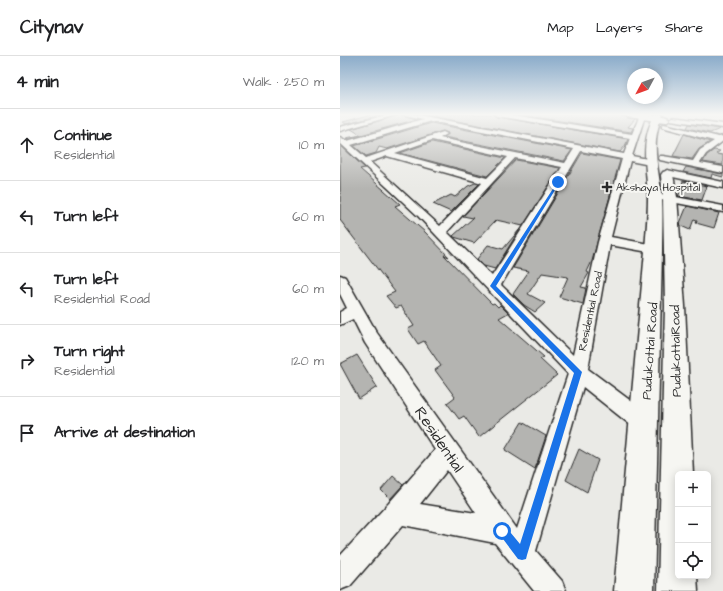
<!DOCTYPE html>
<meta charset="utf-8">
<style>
:root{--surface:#fff;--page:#f2f2f2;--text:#202124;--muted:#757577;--line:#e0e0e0}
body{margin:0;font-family:"Architects Daughter",sans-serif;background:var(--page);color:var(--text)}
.controls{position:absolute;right:12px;bottom:12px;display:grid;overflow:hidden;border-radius:6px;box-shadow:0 2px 10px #0003}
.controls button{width:36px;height:36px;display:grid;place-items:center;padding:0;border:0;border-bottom:1px solid var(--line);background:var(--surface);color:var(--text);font:20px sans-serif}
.compass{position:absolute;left:287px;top:12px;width:36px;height:36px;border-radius:50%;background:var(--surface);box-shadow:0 2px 10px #0003;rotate:229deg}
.stop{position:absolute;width:12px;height:12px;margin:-9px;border:3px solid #1a73e8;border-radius:50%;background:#fff}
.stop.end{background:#1a73e8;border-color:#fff;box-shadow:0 1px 4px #0008}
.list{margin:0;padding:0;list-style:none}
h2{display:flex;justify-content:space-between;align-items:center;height:52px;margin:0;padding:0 16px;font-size:17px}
h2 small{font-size:13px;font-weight:400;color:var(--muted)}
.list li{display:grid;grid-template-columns:26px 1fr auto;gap:12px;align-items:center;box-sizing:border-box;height:72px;padding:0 16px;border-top:1px solid var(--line)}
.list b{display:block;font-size:15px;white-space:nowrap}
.list p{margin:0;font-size:13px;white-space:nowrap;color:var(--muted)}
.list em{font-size:13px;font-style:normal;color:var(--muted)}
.icon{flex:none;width:22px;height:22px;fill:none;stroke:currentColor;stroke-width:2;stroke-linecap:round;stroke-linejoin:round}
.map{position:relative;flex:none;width:383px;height:535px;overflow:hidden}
header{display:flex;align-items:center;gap:24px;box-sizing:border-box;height:56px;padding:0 20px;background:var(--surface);border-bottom:1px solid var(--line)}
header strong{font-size:19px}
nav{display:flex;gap:22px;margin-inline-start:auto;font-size:14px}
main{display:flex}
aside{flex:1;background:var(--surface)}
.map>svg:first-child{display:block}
</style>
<header>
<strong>Citynav</strong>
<nav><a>Map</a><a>Layers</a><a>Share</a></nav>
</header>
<main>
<aside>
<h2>4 min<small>Walk · 250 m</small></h2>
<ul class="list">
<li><svg class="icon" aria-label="ahead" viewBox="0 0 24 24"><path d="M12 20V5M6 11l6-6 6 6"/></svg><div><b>Continue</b><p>Residential</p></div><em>10 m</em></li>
<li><svg class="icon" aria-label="left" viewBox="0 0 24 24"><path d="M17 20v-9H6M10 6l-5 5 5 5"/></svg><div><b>Turn left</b></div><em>60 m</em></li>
<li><svg class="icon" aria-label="left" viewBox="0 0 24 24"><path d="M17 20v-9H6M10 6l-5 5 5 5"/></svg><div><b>Turn left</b><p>Residential Road</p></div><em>60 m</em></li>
<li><svg class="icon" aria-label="right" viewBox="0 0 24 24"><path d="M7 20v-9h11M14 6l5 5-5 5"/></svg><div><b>Turn right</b><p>Residential</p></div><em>120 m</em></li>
<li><svg class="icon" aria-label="arrive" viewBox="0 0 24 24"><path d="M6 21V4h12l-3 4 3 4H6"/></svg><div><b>Arrive at destination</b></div></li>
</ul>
</aside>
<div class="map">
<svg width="383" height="535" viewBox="0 0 383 535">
<rect width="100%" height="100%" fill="#eaeae6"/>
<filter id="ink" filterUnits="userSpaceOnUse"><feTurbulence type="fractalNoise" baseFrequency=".025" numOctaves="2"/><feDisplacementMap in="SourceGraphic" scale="8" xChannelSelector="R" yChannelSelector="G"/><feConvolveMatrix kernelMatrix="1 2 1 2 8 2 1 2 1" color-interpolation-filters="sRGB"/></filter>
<g filter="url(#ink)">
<g fill="#b4b4b1" stroke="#2b2b2b">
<polygon points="32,58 45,58 6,68 3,66"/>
<polygon points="60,58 61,58 61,59 62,59 77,63 7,83 6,82 21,79 11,73 59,59"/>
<polygon points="80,58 153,58 157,61 288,83 285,90 280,96"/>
<polygon points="175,58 273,58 295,63 288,71 293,72 291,76"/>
<polygon points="91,67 232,94 224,105 104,81 108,77 103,75 47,93 39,91 36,97 26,100 14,90"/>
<polygon points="349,68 380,73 370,77 347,72"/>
<polygon points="344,78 370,86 359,93 352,103 333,100"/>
<polygon points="92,86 165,102 147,120 60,97"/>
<polygon points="0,89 25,112 20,113 60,148 55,150 85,176 109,201 104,199 152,248 154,247 158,251 160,249 168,257 159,262 204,301 200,303 217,319 139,381 124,360 119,363 107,347 115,341 95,314 101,310 84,285 78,288 68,273 74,270 61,250 56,252 46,240 55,236 0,164"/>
<polygon points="374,94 380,95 376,98 383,99 383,109 363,106 367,99"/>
<polygon points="242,97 280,104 252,205 247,216 249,217 241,231 246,232 243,248 219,241 228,221 202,217 188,238 205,247 195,256 184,249 173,238 189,215 173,212"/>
<polygon points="176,104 220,112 183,170 156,164 134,187 114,181 113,180 133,162 123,160"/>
<polygon points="346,111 383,118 383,121 372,118 371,122 343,116"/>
<polygon points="343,125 367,130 362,144 338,140 344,129 342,128"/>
<polygon points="135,127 139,128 111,156 93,148 111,139 115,141 128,130"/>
<polygon points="347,150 379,157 374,172 356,167 357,164 354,163 350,174 341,170 340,167"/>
<polygon points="180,173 155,213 144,210 137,203 148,189 163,193"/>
<polygon points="17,299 37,331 19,343 0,308"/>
<polygon points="182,366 206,380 195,413 165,394"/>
<polygon points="239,393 258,404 247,436 226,424"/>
<polygon points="53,420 63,429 50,443 41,434"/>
</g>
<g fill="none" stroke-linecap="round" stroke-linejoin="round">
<defs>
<g id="street">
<polygon points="50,58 59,58 0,75 0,71"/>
<path d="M62 58H73L284 98 290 82 157 60 154 58H167L292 78 300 59 305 60 292 100 313 104 314 106 310 109 290 105 271 181 314 189 318 190 320 193 318 196 314 197 270 189 248 313 311 360 314 367 311 374 304 377 297 374 243 331 196 495 222 525 226 535H194L155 487 63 469 10 530 0 534V500L49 447 95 394 25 287 13 263 0 269V256L7 252 0 238V219L5 221 37 277 177 473 228 318 78 160 0 87V81L7 85 83 63ZM91 65 234 93 225 107 100 82 107 78 103 76 26 102 11 89ZM92 84 168 101 147 122 55 97ZM241 95 282 103 258 186 233 299 161 229ZM47 100 142 127 100 170 30 106ZM175 102 222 111 152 220 107 176ZM107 414 136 457 80 448Z"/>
<polygon points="333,61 383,68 383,72 331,64 330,63"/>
<polygon points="324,68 379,81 383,80 383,85 366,98 360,107 383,111 383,117 320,104 319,102 320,100 323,100 353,105 360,94 374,85 322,71 322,69"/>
<polygon points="327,114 383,126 383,132 324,119 323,117"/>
<polygon points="315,137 383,150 383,156 311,142 310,140"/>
</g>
<path id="secondary" d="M284 58C295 58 322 56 330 63L326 66 288 61Z"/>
<g id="highway">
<path d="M315 58H323C309 88 319 112 322 143 323 160 322 178 322 195L314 535H274L305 195C306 178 308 160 308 143 307 112 299 87 315 58Z"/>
<polygon points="327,115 331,116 333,119 337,141 345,250 353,418 338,418 338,520 357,520 358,535 318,535 325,250 323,141 321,119 323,116"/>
</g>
</defs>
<use href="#street" stroke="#2b2b2b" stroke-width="3"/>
<use href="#secondary" stroke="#2b2b2b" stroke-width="3"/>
<use href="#highway" stroke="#2b2b2b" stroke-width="3"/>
<use href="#street" fill="#f6f6f2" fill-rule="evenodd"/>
<use href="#secondary" fill="#f6f6f2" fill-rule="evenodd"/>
<use href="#highway" fill="#f6f6f2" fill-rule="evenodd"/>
</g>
</g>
<linearGradient id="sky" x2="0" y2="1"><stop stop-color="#8bacca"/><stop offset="0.44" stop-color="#f6f6f4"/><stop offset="1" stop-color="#f6f6f4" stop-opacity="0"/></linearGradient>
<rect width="383" height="133" fill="url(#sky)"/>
<polygon fill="#1a73e8" points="218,125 220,126 156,230 242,316 187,499 186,503 182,504 178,503 157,475 159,471 162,470 166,471 180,488 234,317 150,230"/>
<path fill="#2b2b2b" stroke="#f6f6f2" stroke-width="1.5" d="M265 125h4v4h4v4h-4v4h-4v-4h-4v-4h4z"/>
<g text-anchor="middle" stroke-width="4" stroke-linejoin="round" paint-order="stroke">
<g font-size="11" fill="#2b2b2b" stroke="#f6f6f2" text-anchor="start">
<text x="276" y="135">Akshaya Hospital</text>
</g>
<g font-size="11" fill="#2b2b2b" stroke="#f6f6f2">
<text transform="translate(250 255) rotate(-78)" y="4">Residential Road</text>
</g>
<g font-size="13" fill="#2b2b2b" stroke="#f6f6f2">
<text transform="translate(309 295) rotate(-86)" y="5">Pudukottai Road</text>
<text transform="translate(335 295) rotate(-91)" y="5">PudukottaiRoad</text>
</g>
<g font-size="16" fill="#2b2b2b" stroke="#f6f6f2">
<text transform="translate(100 383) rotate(56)" y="6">Residential</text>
</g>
</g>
</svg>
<div class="controls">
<button>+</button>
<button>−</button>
<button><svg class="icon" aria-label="locate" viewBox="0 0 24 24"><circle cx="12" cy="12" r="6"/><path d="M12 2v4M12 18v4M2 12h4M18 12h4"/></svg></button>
</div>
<svg class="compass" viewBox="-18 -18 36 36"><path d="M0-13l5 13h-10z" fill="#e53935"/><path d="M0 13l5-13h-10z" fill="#757577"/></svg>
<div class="stop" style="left:162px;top:475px"></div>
<div class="stop end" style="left:218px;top:126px"></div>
</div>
</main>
